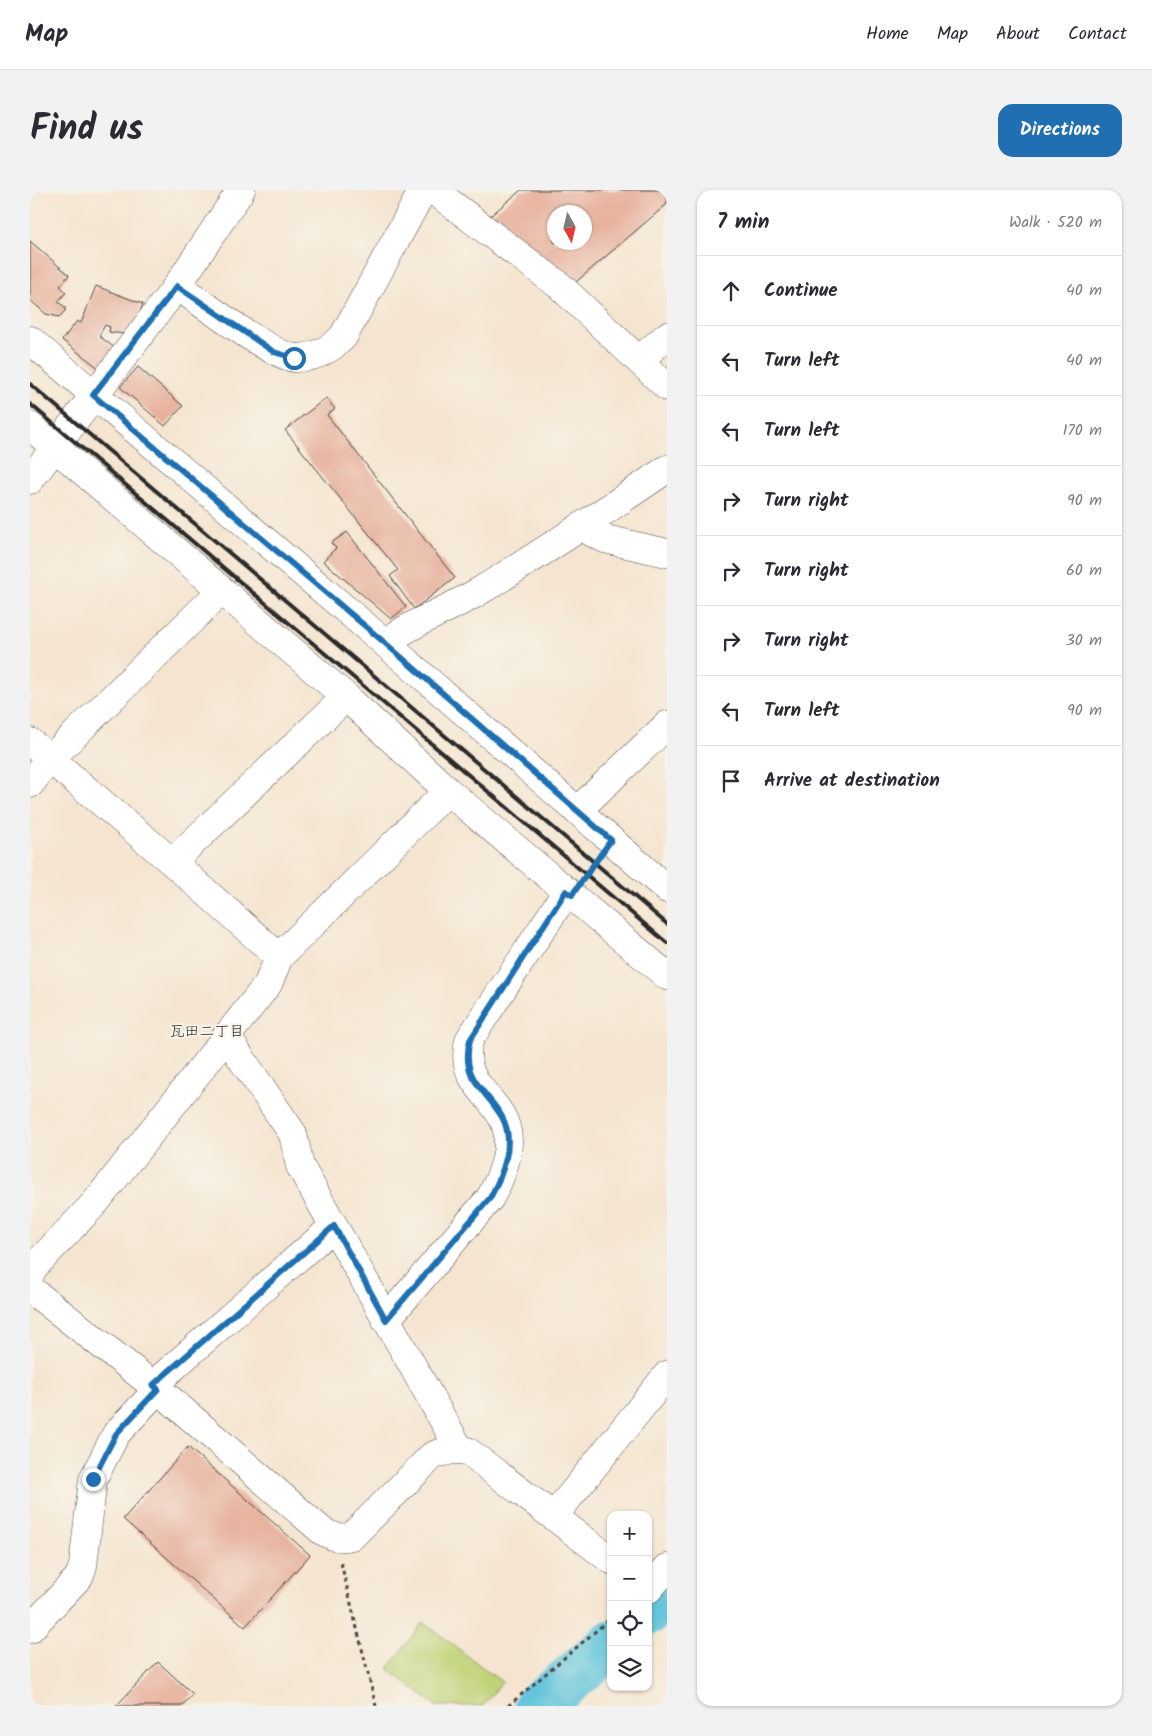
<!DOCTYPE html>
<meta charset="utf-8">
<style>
:root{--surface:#fff;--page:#f2f2f3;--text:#2b2b33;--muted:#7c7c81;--line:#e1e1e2;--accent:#1f6fb2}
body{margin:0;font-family:Kalam,"Klee One",sans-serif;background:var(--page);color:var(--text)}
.controls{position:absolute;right:15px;bottom:15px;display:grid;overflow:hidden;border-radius:10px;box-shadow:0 1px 4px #0004}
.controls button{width:45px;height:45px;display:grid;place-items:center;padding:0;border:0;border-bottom:1px solid var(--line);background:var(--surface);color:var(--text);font:25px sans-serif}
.compass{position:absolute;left:517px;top:15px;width:45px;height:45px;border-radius:50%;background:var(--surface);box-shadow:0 1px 4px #0004;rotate:172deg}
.stop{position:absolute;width:15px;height:15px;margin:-11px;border:4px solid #1f6fb2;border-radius:50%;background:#fff}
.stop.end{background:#1f6fb2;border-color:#fff;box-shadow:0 1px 5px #0008}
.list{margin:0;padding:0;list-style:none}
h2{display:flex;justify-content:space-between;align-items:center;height:65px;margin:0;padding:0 20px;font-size:21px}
h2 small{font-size:16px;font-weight:400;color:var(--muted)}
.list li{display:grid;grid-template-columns:32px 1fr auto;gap:15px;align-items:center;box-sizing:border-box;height:70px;padding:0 20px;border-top:1px solid var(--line)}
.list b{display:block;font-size:19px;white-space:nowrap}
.list em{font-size:16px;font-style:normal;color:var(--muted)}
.icon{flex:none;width:28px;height:28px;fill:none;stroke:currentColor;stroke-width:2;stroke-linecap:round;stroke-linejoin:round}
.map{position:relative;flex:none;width:637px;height:1516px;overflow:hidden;border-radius:15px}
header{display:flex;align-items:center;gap:30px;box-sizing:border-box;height:70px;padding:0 25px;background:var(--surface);border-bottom:1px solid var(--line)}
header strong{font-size:24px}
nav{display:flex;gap:28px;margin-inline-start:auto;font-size:18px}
.intro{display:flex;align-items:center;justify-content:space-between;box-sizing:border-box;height:120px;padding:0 30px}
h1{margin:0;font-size:35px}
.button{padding:12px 22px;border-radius:15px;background:var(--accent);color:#fff;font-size:18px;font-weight:700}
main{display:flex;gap:30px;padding:0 30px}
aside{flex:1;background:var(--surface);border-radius:15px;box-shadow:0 1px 4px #0004}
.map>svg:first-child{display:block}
</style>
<header>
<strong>Map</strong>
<nav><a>Home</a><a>Map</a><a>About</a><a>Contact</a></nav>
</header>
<div class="intro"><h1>Find us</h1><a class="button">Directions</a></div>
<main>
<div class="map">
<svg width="637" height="1516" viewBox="0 0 637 1516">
<rect width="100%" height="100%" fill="#f7f3e8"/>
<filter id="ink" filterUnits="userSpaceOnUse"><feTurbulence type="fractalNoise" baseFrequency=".02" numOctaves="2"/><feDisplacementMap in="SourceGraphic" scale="10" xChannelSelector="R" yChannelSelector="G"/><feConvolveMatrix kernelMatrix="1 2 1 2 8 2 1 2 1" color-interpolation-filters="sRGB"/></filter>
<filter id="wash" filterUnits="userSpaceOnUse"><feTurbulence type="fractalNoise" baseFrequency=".0096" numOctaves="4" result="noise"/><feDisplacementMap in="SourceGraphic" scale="20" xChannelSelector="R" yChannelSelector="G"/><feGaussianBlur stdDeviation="1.12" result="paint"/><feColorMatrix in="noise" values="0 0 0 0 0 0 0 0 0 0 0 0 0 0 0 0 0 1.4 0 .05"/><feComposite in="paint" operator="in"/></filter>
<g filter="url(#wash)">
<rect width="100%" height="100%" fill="#f5e5d0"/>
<polygon fill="#bfd376" stroke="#757f50" points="393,1432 472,1492 453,1516 406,1516 358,1479"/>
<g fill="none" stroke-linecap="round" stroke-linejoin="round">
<g stroke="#5cc3da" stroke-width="48">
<polyline points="618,1421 637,1404"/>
<polyline points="508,1516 581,1455"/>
</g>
</g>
<g id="blocks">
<g fill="#e7b09c" fill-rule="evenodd">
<path d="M491 0H637V14L546 92 459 27ZM524 22H554V52H524Z"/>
<polygon points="0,51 39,85 30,96 36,102 28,112 35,117 35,121 29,127 16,124 0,110"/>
<polygon points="66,96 113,114 102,145 79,142 80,137 75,135 69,146 85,158 70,179 32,150 47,131 51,133"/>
<polygon points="108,177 153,216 135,236 90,197"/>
<polygon points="296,208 305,219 297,225 425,388 384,419 360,386 368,380 255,240"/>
<polygon points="317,342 376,417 361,429 293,371 306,358 301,353"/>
<polygon points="158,1257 280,1365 215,1437 93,1329"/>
<polygon points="128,1472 163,1504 152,1516 86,1516"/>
</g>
</g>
</g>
<g filter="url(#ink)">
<use href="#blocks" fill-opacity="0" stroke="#494744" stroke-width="1"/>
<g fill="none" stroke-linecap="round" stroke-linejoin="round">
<defs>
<g id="minor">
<polyline points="403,0 530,96 637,197"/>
<path d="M147 96C170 111 241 166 265 168 284 168 300 160 313 147L393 0"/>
<polyline points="0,150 355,453 637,699"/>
<polyline points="609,170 637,146"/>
<polyline points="0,236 316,507 418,601 637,786"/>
<polyline points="0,290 147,96 211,0"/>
<polyline points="551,337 575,349 637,363"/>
<path d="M355 453C384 431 418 420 448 402 513 363 575 321 637 279"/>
<polyline points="0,552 142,672 249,767"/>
<polyline points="0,594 20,569 191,401"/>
<polyline points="547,621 637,535"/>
<polyline points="142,672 316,507"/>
<polyline points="196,846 263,944 270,976 430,1260"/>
<polyline points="0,1085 2,1079 65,1013 238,794 249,767 418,601"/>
<path d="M0 1099 128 1199 292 1341C303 1347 310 1349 322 1346L402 1266C413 1261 425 1259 437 1261L581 1370"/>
<path d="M356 1130 460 1008C472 986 486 952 472 927 455 898 430 889 439 850L537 701"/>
<polyline points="123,1195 304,1036"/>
<polyline points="524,1326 637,1185"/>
<polyline points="619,1399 637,1378"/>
<polyline points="0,1439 49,1387 53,1376 63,1289 86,1244 128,1199"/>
</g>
</defs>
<use href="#minor" stroke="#494744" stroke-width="29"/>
<g stroke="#494744" stroke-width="3" stroke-dasharray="4 4" stroke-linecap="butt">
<polyline points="557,685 566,671"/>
<polyline points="311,1373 346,1516"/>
<polyline points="478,1516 581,1428"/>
</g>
<use href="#minor" stroke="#fff" stroke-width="28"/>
<g stroke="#2b2b2b" stroke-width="4">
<polyline points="0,194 637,734"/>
<polyline points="0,214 637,753"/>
</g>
</g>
</g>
<g fill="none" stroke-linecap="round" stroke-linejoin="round" filter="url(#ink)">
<path stroke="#1f6fb2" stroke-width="6" d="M63 1289 86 1244 128 1199 123 1195 304 1036 356 1130 460 1008C472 986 486 952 472 927 455 898 430 889 440 850L536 701 542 705 581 650 355 453 63 205 147 96 244 162 264 168"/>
</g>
<g text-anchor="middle" stroke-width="4" stroke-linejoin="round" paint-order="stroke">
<g font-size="15" fill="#2b2b2b" stroke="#f7f3e8">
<text x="177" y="846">瓦田二丁目</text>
</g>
</g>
</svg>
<div class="controls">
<button>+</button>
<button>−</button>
<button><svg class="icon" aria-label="locate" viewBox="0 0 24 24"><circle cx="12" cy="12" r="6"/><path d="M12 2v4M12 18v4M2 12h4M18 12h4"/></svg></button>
<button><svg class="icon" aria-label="layers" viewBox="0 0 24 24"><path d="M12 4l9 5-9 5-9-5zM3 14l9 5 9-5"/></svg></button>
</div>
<svg class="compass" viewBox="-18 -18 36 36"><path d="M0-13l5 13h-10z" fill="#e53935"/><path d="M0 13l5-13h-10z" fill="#7c7c81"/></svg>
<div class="stop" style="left:264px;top:168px"></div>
<div class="stop end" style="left:63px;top:1289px"></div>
</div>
<aside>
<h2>7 min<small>Walk · 520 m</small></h2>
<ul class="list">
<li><svg class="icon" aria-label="ahead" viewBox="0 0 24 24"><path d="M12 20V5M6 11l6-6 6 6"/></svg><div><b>Continue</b></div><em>40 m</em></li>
<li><svg class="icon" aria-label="left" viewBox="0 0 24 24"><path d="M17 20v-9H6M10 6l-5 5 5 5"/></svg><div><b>Turn left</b></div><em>40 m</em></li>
<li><svg class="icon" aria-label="left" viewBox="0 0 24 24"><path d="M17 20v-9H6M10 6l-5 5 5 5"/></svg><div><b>Turn left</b></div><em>170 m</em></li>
<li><svg class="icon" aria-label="right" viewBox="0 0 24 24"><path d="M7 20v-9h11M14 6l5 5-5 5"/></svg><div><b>Turn right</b></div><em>90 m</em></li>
<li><svg class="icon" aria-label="right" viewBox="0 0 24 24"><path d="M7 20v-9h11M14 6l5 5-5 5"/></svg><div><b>Turn right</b></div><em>60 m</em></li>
<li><svg class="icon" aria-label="right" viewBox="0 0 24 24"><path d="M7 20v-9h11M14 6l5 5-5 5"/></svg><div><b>Turn right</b></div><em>30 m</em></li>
<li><svg class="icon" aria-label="left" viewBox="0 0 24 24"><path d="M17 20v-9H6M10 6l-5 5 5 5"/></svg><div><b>Turn left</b></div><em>90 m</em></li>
<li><svg class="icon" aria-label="arrive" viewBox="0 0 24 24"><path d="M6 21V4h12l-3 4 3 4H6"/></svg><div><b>Arrive at destination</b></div></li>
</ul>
</aside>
</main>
